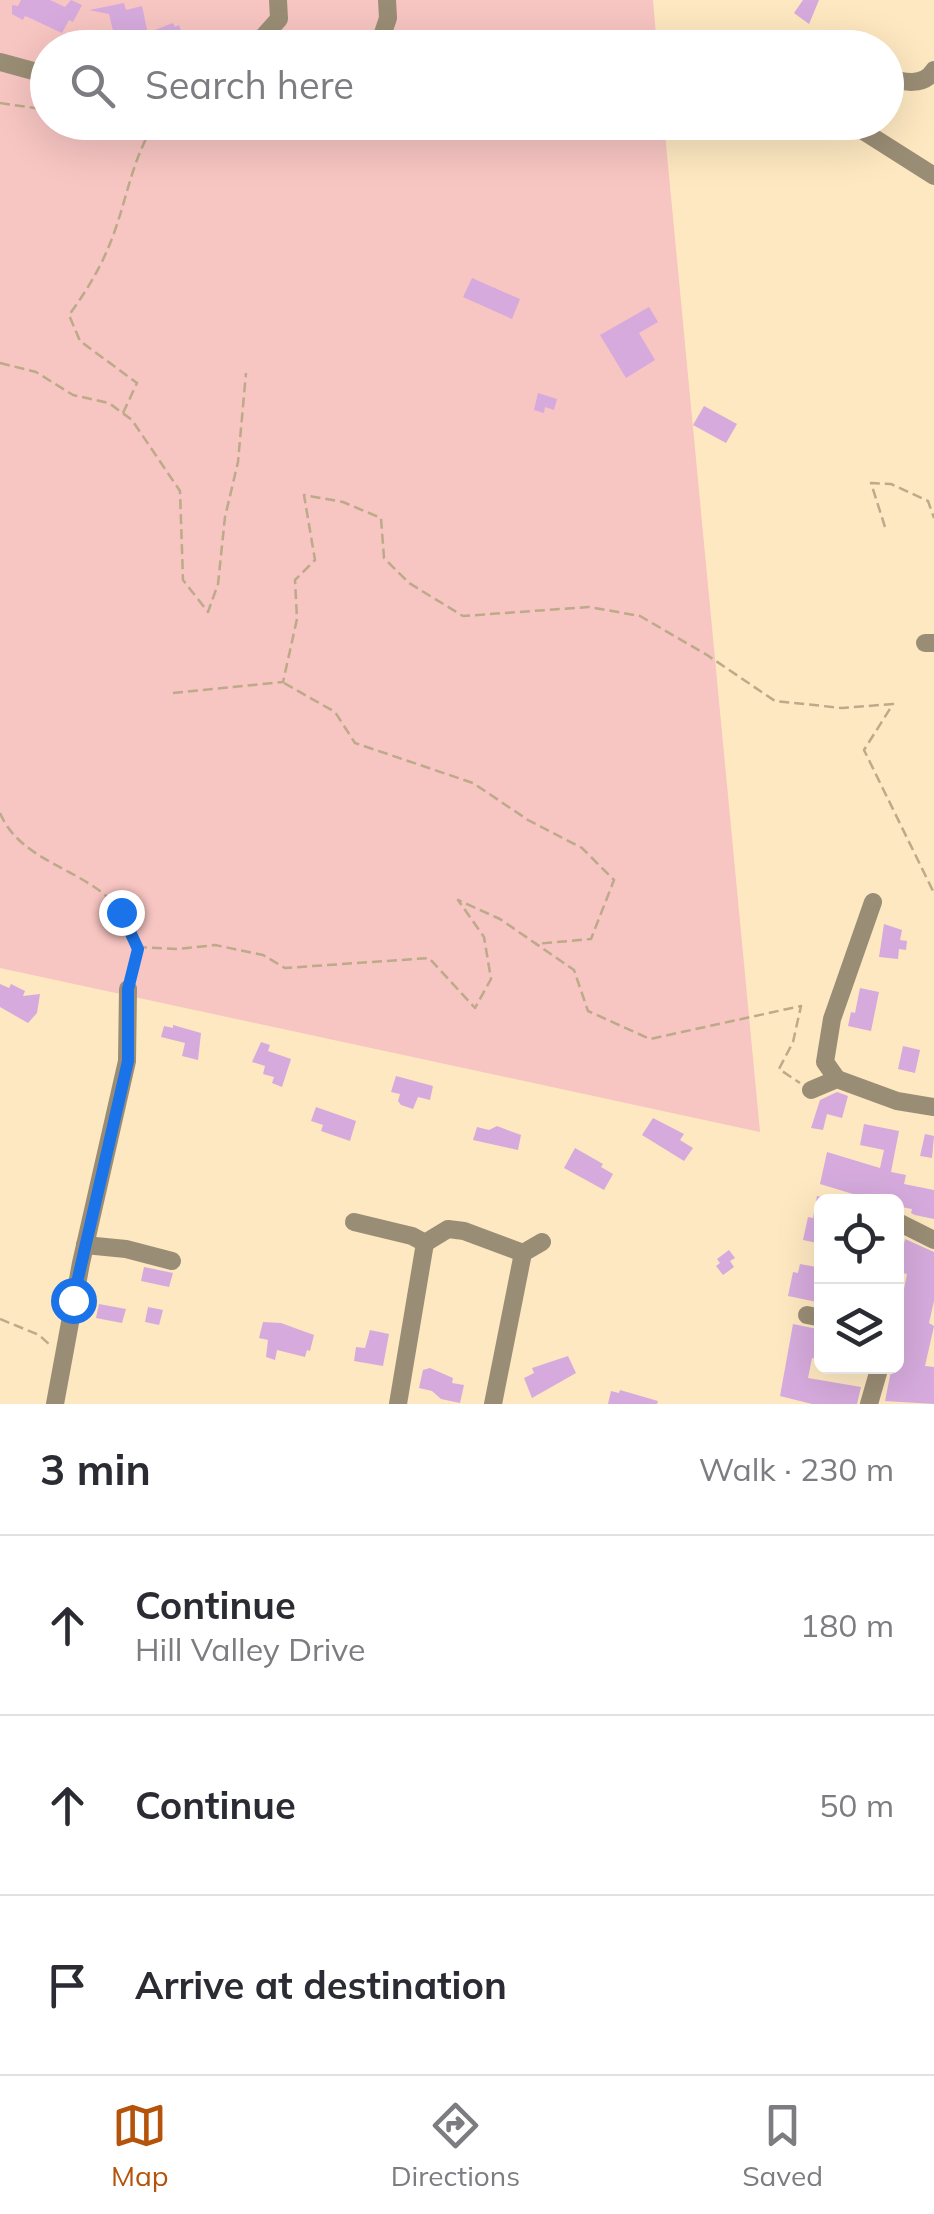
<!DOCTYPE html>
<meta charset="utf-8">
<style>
:root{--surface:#fff;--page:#f2f2f3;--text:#2b2b33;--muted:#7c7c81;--line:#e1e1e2;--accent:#b45309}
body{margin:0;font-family:Mulish,sans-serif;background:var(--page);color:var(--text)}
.controls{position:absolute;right:30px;bottom:30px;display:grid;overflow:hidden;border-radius:15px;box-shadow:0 10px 40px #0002}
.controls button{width:90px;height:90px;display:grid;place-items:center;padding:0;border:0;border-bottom:2px solid var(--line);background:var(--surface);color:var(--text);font:50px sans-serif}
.stop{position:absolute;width:30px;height:30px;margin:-22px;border:8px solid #1a73e8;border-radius:50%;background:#fff}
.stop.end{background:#1a73e8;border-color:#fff;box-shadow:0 2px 10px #0008}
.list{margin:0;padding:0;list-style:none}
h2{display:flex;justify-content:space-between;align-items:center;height:130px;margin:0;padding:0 40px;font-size:42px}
h2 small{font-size:32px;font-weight:400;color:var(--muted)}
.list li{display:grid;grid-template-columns:65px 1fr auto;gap:30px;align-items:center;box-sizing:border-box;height:180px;padding:0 40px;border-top:2px solid var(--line)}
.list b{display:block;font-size:38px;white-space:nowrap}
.list p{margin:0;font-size:32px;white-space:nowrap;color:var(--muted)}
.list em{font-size:32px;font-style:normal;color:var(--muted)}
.icon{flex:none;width:55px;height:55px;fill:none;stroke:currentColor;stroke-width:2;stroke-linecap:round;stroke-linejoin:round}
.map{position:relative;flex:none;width:934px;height:1404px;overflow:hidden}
.search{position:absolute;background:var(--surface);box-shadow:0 10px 40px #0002;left:30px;right:30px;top:30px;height:110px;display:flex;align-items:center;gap:25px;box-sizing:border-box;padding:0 35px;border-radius:55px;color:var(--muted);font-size:38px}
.sheet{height:670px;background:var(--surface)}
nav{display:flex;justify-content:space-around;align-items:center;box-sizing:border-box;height:140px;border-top:2px solid var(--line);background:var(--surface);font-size:28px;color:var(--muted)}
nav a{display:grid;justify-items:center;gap:5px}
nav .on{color:var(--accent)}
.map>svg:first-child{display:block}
</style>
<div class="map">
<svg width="934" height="1404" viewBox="0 0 934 1404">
<rect width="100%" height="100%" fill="#fde8c1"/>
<polygon fill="#f7c5c2" points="0,0 653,0 657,47 48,48 48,122 664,123 760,1132 0,968"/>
<g fill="#d6aadd">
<polygon points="21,0 50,0 65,7 71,0 82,5 73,22 69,20 62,33 32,19 25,16 23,20 12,14 12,5 18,6"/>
<polygon points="803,0 819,0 809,24 794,13"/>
<polygon points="124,3 126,10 142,6 148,34 116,43 109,14 89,10"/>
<polygon points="173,23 175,27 179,25 184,39 179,41 181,48 159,48 152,31"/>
<polygon points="472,278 520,299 512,319 463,297"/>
<polygon points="649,307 658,322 639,333 655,360 626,378 600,335"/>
<polygon points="538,393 557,399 554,410 545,407 544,413 534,410"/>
<polygon points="704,406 737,424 726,443 693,425"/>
<polygon points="884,924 902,930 900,940 907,941 906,950 899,949 898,959 879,957"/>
<polygon points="0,984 9,988 11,984 25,991 23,996 40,994 37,1013 28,1023 0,1007"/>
<polygon points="860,988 879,992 871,1031 848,1026 851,1012 855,1013"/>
<polygon points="173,1025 201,1033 198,1060 182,1056 185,1043 161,1037 164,1026 173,1028"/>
<polygon points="261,1042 270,1045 268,1051 291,1059 282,1087 272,1083 274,1077 263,1074 265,1066 252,1062"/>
<polygon points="903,1046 920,1050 915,1073 898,1069"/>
<polygon points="396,1076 433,1086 430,1100 418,1097 413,1109 401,1105 398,1101 400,1094 391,1092"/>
<polygon points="837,1092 848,1096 842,1118 827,1114 823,1130 811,1128 820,1100"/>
<polygon points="316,1107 356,1121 350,1141 321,1131 323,1125 311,1121"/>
<polygon points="653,1118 684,1134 680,1140 693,1148 684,1161 642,1135"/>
<polygon points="864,1124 899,1131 891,1172 906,1175 904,1184 934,1190 934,1219 915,1215 911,1213 912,1209 896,1206 896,1202 876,1201 820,1184 827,1152 880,1168 884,1150 860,1145"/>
<polygon points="497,1126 521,1135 518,1150 473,1140 477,1127 489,1130"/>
<polygon points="925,1134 934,1136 932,1158 920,1156"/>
<polygon points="575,1148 603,1164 601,1167 613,1174 604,1190 564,1168"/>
<polygon points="817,1196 822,1197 822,1244 803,1240 808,1217 813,1218"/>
<polygon points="905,1239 934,1252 934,1301 929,1323 934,1326 925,1366 934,1367 934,1404 885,1401 892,1366 896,1366 896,1329 907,1274 898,1272"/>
<polygon points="729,1250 735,1258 730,1261 734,1267 723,1275 716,1266 720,1263 717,1259"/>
<polygon points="800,1264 822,1268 822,1303 788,1296 793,1272 798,1273"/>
<polygon points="144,1267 173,1273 169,1287 141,1281"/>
<polygon points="99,1304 126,1309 122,1323 96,1318"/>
<polygon points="148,1307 163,1310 159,1325 145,1322"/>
<polygon points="263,1322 281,1323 314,1335 310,1351 307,1350 305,1357 277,1350 275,1360 266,1357 268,1340 259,1338"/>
<polygon points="793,1324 822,1330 822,1360 812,1358 808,1378 861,1387 857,1404 812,1404 780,1396"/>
<polygon points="370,1330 389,1334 383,1366 354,1361 356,1347 365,1348"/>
<polygon points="568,1356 576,1373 532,1398 524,1378 534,1373 532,1368"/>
<polygon points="430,1368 453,1378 452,1383 464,1385 460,1403 441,1399 432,1391 419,1388 423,1370"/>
<polygon points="620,1390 658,1401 657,1404 608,1404 611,1391 619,1393"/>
</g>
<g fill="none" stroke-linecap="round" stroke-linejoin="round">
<g stroke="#bcaa89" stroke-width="2.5" stroke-dasharray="10 5" stroke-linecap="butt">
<polyline points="0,103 48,110"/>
<polyline points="0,363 36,372 73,395 109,403 132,420 180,491 183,580 208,612 218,584 225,517 238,462 246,373"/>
<path d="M123 413 137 383 80 341 69 315C88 289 103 264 114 233 128 194 132 161 154 124L145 122"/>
<polyline points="885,527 871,483 891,484 928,501 934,518"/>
<polyline points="284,683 335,712 355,743 473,783 528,820 582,848 614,880 591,939 535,944"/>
<polyline points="173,693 283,682 297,619 295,580 315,560 304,495 343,502 381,518 384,558 409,583 463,616 589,607 640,616 707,655 775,701 842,708 893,704 864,750 934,893"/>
<path d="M0 813C22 865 89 868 121 912 129 923 133 937 138 949L131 976"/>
<polyline points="137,947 178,949 215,945 263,955 285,968 429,958 475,1008 491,979 484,937 458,900 500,919 574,970 588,1011 650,1039 801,1006 793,1042 779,1069 800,1083"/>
<polyline points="0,1319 39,1335 51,1346"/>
</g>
<g stroke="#9a8d75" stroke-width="18">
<polyline points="253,48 279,19 278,0"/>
<polyline points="378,48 388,18 387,0"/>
<polyline points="0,62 48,75"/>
<path d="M886 78C903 82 924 87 934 70"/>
<polyline points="849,122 934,176"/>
<polyline points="925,643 934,643"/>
<polyline points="837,1079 825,1062 832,1019 873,902"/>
<polyline points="811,1090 837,1079 897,1101 934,1107"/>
<polyline points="896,1221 934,1240"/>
<polyline points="354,1222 412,1236 425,1243"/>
<polyline points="425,1243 448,1229 464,1231 523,1253"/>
<polyline points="85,1245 126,1249 172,1261"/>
<polyline points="807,1315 822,1318"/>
<polyline points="55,1404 81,1263 127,1061 128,989"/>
<polyline points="398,1404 425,1243"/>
<polyline points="493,1404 523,1253 542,1242"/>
<polyline points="869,1404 880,1366"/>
</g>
</g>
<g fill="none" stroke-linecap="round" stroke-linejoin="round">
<polyline stroke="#1a73e8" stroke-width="12" points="73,1300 128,1061 128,989 138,949 121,912"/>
</g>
</svg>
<div class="controls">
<button><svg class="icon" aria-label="locate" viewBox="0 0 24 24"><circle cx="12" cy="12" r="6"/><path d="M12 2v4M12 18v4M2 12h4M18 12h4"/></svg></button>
<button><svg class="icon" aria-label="layers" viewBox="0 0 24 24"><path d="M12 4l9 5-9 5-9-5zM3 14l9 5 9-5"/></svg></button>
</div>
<div class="stop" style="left:73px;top:1300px"></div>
<div class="stop end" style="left:121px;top:912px"></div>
<div class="search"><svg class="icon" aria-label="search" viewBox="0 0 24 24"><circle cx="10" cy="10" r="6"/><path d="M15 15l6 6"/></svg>Search here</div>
</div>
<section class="sheet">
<h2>3 min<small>Walk · 230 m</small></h2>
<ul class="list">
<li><svg class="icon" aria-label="ahead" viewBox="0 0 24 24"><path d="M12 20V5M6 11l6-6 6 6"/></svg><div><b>Continue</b><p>Hill Valley Drive</p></div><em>180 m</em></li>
<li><svg class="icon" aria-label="ahead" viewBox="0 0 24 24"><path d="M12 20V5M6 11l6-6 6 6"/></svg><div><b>Continue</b></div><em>50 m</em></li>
<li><svg class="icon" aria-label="arrive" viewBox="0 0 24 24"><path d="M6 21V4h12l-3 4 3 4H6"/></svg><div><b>Arrive at destination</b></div></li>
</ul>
</section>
<nav>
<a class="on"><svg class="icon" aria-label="map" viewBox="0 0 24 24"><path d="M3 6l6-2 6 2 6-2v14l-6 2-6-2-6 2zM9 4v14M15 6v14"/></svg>Map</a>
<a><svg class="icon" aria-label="directions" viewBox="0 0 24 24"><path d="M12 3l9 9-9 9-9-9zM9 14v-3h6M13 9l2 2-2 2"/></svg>Directions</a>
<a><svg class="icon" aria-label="saved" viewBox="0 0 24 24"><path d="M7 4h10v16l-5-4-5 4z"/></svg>Saved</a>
</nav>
